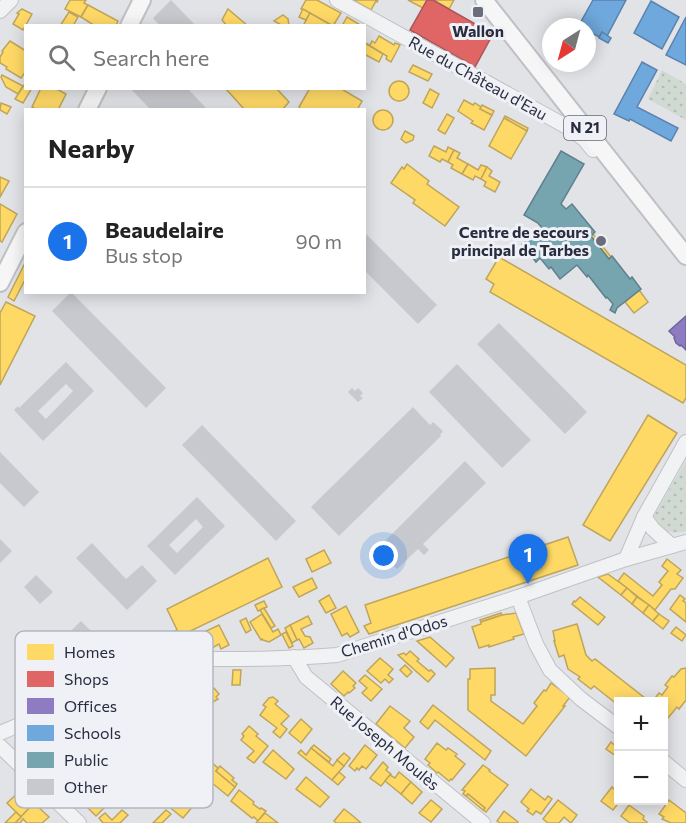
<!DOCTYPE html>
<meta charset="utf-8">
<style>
:root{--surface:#fff;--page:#f2f2f2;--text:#222;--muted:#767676;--line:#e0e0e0;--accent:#1a73e8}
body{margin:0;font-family:Commissioner,sans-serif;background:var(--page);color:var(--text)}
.controls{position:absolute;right:18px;bottom:18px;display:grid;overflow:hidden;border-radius:0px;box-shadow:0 3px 15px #0003}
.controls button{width:54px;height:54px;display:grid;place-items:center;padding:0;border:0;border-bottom:2px solid var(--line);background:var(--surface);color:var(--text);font:30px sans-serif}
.compass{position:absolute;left:542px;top:18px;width:54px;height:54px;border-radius:50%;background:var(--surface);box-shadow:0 3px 15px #0003;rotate:216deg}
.you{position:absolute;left:384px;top:556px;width:21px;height:21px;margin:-15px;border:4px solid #fff;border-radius:50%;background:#1a73e8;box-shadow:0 0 0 9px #1a73e833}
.badge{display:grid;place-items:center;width:39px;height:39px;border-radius:50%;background:var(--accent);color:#fff;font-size:20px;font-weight:700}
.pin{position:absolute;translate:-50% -50px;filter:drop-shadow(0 2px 3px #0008)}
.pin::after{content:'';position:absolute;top:32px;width:21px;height:18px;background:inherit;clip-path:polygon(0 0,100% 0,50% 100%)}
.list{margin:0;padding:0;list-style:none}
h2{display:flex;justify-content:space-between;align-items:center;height:78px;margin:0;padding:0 24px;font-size:26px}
h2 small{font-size:20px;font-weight:400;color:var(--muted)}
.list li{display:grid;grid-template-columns:39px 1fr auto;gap:18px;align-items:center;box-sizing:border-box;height:108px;padding:0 24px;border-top:2px solid var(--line)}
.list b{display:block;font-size:22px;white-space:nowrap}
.list p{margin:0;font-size:20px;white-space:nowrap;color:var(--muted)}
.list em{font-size:20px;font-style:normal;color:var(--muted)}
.icon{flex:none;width:33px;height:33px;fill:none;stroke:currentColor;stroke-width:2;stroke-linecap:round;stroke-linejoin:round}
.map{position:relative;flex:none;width:686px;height:823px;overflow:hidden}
.search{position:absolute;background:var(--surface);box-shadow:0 3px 15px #0003;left:24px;top:24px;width:342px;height:66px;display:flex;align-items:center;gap:15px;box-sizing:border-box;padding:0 21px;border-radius:0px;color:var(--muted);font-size:22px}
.panel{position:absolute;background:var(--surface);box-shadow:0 3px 15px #0003;left:24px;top:108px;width:342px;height:186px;border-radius:0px}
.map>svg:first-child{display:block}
</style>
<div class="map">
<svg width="686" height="823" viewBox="0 0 686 823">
<defs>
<pattern id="grass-dots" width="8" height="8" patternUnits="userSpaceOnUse" patternTransform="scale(1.5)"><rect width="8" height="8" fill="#d1dad2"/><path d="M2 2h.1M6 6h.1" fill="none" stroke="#b3bbb5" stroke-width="1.8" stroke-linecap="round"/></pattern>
</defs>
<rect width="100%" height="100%" fill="#e2e3e7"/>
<g fill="url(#grass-dots)">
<polygon points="662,70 686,84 686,120 648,99"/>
<path d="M686 460V531C673 535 655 532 654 516Z"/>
</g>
<g fill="#ffd966" stroke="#bfa55b" stroke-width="1.5">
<polygon points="70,0 86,0 84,3 88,5 81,17 65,9"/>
<polygon points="306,0 317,0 341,13 333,26 301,9"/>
<polygon points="353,0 378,0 377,2 376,1 371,10"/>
<polygon points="408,0 427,0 423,8"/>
<polygon points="433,0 454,0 449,9"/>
<polygon points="88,5 118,21 116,26 95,26 81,17"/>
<polygon points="22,9 32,14 23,30 13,24 19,14 17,13"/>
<polygon points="228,9 248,26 227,26 222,20"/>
<polygon points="303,9 310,13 306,20 299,17"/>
<polygon points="69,12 78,17 73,26 60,26"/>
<polygon points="310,13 331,25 331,26 303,26"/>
<polygon points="283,15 288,19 289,26 283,26 274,21"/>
<polygon points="347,17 362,26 342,26"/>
<polygon points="379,36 394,45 395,43 400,45 391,62 386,59 387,56 365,43 370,45 372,41 375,43"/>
<polygon points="10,41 26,51 26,71 21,78 6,69 7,67 0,63 0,57 3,52 2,51"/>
<polygon points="365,43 383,54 379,62 364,54"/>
<polygon points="413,65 432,74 428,81 409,72"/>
<polygon points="2,75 23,86 18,94 6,87 1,77"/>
<circle cx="399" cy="91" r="10"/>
<polygon points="26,82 26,88 32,88 23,103 15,99"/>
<polygon points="41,88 55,88 66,94 58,110 37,110 32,107"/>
<polygon points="225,88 276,88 289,102 282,110 245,110"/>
<polygon points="310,88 340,88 362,101 357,110 302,110 299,107"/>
<polygon points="430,89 439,94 432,108 423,103"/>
<polygon points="464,100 473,105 475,103 481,107 480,109 492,115 484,130 471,123 473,121 458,111"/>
<polygon points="1,103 11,107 7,114 0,110"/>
<polygon points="482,105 494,111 492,115 480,109"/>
<circle cx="383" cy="120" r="10"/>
<polygon points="447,114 454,118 445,134 438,130"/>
<polygon points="505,116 528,128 527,131 504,118"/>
<polygon points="504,118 527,131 511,159 489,146"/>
<polygon points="405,131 414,136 413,140 406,143 401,139"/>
<polygon points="434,146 446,152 448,147 454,150 448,162 442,159 440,162 429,156"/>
<polygon points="454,150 460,153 457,158 468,164 462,174 451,168 453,165 448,162"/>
<polygon points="407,164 429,181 427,184 459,207 445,226 413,203 415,200 391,183 402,167 404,169"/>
<polygon points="468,164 478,170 481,165 487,167 481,179 475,176 473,180 462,174"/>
<polygon points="487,167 492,171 489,176 500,182 495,192 484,186 486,182 481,179"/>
<polygon points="0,177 9,181 0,197"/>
<polygon points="0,204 17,214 2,242 0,241"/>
<polygon points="593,234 611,257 609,259 591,236"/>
<polygon points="499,257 686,365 686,398 683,403 490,292 494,284 486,279"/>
<polygon points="26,261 26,278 14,301 8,297"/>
<polygon points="639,290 648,302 634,313 625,302"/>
<polygon points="6,302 35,316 0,385 0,313"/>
<polygon points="648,415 677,433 610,541 583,525"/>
<polygon points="568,537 578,565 369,634 364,626 371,623 365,605"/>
<polygon points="324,550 331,563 312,572 306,559"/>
<polygon points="268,558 282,587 180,636 167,609"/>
<polygon points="667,559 681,570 677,574 683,578 675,589 671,589 655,610 618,581 624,573 653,596 662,585 659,582 668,571 662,566"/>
<polygon points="608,574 627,588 621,595 598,577"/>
<polygon points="312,578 317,588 299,597 293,587"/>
<polygon points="627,588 637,597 632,604 621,595"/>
<polygon points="329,595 336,608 326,613 319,601"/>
<polygon points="680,595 685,599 683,601 686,603 686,622 670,609"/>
<polygon points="580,597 605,617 598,625 572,604 574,601 575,602"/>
<polygon points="637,597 649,605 643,613 632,604"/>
<polygon points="264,601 267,607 258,611 255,605"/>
<polygon points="649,605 659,614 653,621 643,613"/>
<polygon points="346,606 359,632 350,637 347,633 342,636 331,614"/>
<polygon points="264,608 275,626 271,628 260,610"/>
<polygon points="501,613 502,615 481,622 480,620"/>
<polygon points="516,613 524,634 513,637 514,639 489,647 489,645 479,648 472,627 481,624 481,622 502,615"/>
<polygon points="262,614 273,632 278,629 281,635 269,642 263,640 262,639 261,640 250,622"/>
<polygon points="659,614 669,621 663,629 653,621"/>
<polygon points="308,616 312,624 301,629 305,636 310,637 313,643 304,648 299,639 297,640 290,625"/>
<polygon points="246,618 251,630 246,633 240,621"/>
<polygon points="577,624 586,655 592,661 595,659 650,702 618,702 618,705 594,686 591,689 578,679 580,677 568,669 564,655 559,657 554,641 555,641 553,631"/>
<polygon points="219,625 229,645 221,649 219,644 212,648 204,632"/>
<polygon points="290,625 297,640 292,643 285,628"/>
<polygon points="676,627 686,635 682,641 671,633"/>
<polygon points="177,630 180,636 160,646 157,640"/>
<polygon points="286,632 293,646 289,648 282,634"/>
<polygon points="430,637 454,658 446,667 417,641"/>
<polygon points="410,651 419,659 417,661 429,671 431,670 435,674 428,682 398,655 404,653 406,655"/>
<polygon points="380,658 393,669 388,675 393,679 389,683 385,679 381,683 367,671"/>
<polygon points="405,665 412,672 407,677 400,670"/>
<polygon points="495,668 495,695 491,695 491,701 523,724 537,706 534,703 544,690 546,691 551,683 570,697 563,706 565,706 526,756 468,710 468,679 470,679 470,669"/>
<polygon points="686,668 686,700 679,709 677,707 664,723 664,702 652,702 659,693 662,695 668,687 665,685 672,676 674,677 681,669"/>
<polygon points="233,670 241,670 240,685 232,685"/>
<polygon points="343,671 356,683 353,686 355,688 349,693 348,692 344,696 331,684"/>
<polygon points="365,675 382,689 371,701 362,693 367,688 359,681"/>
<polygon points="200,681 204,686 206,684 212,690 214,688 219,694 216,697 218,699 213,702 212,700 205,706 201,701 196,705 187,695 189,694 192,696 196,693 192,687"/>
<polygon points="273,697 278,701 275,704 289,716 281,724 287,729 280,738 273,732 277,728 260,715 266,707 263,705 269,698"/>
<polygon points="433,705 491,751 485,760 435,720 428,729 420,722"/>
<polygon points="390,706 410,721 404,728 414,737 405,748 376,724"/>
<polygon points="301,719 312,729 301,743 289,733"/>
<polygon points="249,726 258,734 256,736 268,746 254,763 247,758 254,751 241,740 244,736 242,734"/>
<polygon points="611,742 618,748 618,752 616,756 606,749"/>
<polygon points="437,743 446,750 448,748 457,754 455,756 465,764 452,780 451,779 449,781 438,772 437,773 428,765 430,763 425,759"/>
<polygon points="314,745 331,759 329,762 311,748"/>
<polygon points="365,745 377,755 366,769 362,766 359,770 357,768 355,771 349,766"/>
<polygon points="311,748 333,766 337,760 344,766 332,780 298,753 301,750 306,755"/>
<polygon points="273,750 294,769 286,779 263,762"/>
<polygon points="344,753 350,758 344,766 337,760"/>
<polygon points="206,758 218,768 216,771 235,787 228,796 196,770"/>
<polygon points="383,762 388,767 386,770 391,774 381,786 370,778"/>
<polygon points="483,765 490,770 489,771 508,785 486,812 483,810 485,808 468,794 466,796 463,794 465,791 462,790"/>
<polygon points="220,766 234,778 232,780 237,784 235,787 216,771"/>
<polygon points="339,772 345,777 338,785 332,780"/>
<polygon points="399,772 411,782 401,794 385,781 390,775 395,778"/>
<polygon points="306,777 329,797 320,807 296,789"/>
<polygon points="102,780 107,785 98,794 106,803 109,800 110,802 96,816 84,804 95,793 92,790"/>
<polygon points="411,782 422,792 412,804 401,794"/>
<polygon points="612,787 618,793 618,800 621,800 613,810 601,801"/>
<polygon points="174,788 194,805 183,818 162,801"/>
<polygon points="531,789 545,800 548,796 552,799 541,814 536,811 533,815 527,811 529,809 521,802"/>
<polygon points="21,790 34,803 21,817 7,803"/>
<polygon points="239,790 254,802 253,804 260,809 261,808 266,811 258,821 254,817 252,818 231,801"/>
<polygon points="468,794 485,808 483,810 466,796"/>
<polygon points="431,800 442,809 431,822 419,813"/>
<polygon points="558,800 577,815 571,823 564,817 559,823 548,823 543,819"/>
<polygon points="669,800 686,813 686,823 671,823 662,819 664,817 659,814"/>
<polygon points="34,803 49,817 42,823 27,823 23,819 20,823 15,823"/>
<polygon points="629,805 644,816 643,819 647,822 646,823 630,823 621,816"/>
<polygon points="344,809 353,816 361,823 336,823 334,821"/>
<polygon points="122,810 128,815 120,823 103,823 99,818 105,813 112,820"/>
<polygon points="166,810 171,814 162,823 153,823"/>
<polygon points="504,811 518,822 517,823 500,823 497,821"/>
<polygon points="16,812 21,817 15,823 5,823"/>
<polygon points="265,813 278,823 256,823"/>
</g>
<polygon fill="#e06666" stroke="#a9555b" stroke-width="1.5" points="427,0 433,0 493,34 475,67 410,30"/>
<polygon fill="#8e7cc3" stroke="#70649c" stroke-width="1.5" points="686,316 686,350 681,345 680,346 676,343 674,338 675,337 669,331"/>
<g fill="#6fa8dc" stroke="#5a83ad" stroke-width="1.5">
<polygon points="593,0 626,0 607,36 602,32 599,37 594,34 590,43 587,41 587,27 578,27"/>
<polygon points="651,1 679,17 662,49 634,33"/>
<polygon points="686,17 686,65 666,55"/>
<polygon points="602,32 611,38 608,43 599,38"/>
<polygon points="642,62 657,70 637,107 678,128 671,141 630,119 629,121 614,114"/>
</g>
<polygon fill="#76a5af" stroke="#5f818e" stroke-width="1.5" points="561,151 584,164 561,204 566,209 572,204 595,232 591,236 609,259 612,256 630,279 632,277 641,289 617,308 615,313 610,310 613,304 607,297 606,298 588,275 587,277 577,265 560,279 551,267 549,269 540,258 536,262 522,244 542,228 538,223 524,215"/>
<g fill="#c8c9ce" fill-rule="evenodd">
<polygon points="171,0 196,26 160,26 153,18"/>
<polygon points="130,88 187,88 208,110 151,110"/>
<polygon points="364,232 437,305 418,324 364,270"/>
<polygon points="71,292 166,388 146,408 52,311"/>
<polygon points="499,323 587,412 565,434 477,344"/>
<path d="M66 362 94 391 43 441 14 410 18 406 19 408ZM66 384 73 391 46 419 38 411Z"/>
<polygon points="457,364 531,440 502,468 429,392"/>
<polygon points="352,388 355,391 358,388 363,393 360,396 363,398 358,402 348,392"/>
<polygon points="413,407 430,425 433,422 443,431 440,435 441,436 339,536 311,507"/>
<polygon points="202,425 296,521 276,541 182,445"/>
<polygon points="0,452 39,492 24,507 0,483"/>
<polygon points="465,461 486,483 423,544 429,550 424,555 418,549 397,569 377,549"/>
<path d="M197 497 225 526 175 575 147 546ZM196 519 203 527 177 553 169 545Z"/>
<polygon points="0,539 12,551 0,563"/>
<polygon points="92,543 126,579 142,565 157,581 127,610 76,558"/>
<polygon points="36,575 53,592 40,604 24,587"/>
<polygon points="81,621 98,638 50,685 33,668"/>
</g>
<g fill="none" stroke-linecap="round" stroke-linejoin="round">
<defs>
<g id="minor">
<polyline points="337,0 569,128 584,139 593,150"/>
<polyline points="0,11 11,0"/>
<polyline points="644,517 653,529 672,546"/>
<polyline points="626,559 644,517 686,442"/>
<polyline points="518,597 536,644 550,670 581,699 618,727"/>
<polyline points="294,657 306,677 483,823"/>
<path d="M0 733 19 725 130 666 147 661 161 659C220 659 279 660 337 655L518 597 626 559 686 542"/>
<polyline points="0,746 79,823"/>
<polyline points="664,762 686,780"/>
</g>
<g id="major">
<polyline points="484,0 686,256"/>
<polyline points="129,26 142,0"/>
<polyline points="87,110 98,88"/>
<polyline points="0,283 26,232"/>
</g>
</defs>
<use href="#minor" stroke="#c0c1c5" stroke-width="16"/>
<use href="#major" stroke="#bfc0c5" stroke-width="20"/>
<use href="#minor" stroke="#f1f2f4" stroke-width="14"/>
<use href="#major" stroke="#f6f6f6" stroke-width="16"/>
</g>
<g fill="#6a6d7a" stroke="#f0f1f6" stroke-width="2">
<rect x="472" y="6" width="12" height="12" rx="3"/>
<circle cx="601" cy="241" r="6"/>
</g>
<g text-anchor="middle" stroke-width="6" stroke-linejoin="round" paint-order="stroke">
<rect fill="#f0f1f6" stroke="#656877" stroke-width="1.5" x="564" y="116" width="42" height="24" rx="4.5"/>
<g font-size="15" font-weight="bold" fill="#292d40">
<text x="585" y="133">N 21</text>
</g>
<g font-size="16" font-weight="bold" fill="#292d40" stroke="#f0f1f6">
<text x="478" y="37">Wallon</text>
<text x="589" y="238" text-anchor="end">Centre de secours<tspan x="589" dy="18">principal de Tarbes</tspan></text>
</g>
<g font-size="16" fill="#292d40" stroke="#f0f1f6">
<text transform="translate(478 78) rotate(29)" y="6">Rue du Château d'Eau</text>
<text transform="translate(394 636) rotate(-17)" y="6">Chemin d'Odos</text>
<text transform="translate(385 743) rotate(40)" y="6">Rue Joseph Moulès</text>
</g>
</g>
<rect x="15" y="631" width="198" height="177" rx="9" fill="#f0f1f6" stroke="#b4b6bf" stroke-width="1.5"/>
<rect x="27" y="644" width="27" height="16" fill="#ffd966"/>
<rect x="27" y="671" width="27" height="16" fill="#e06666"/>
<rect x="27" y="698" width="27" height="16" fill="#8e7cc3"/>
<rect x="27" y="725" width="27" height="16" fill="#6fa8dc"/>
<rect x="27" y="752" width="27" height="16" fill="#76a5af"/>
<rect x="27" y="779" width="27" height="16" fill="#c8c9ce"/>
<g font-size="16" fill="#292d40">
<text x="64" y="658">Homes</text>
<text x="64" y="685">Shops</text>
<text x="64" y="712">Offices</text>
<text x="64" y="739">Schools</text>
<text x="64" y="766">Public</text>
<text x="64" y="793">Other</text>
</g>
</svg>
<div class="controls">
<button>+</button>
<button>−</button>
</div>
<svg class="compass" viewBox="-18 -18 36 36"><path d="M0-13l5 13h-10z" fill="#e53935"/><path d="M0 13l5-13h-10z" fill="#767676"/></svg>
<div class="you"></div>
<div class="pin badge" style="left:528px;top:584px">1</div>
<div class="search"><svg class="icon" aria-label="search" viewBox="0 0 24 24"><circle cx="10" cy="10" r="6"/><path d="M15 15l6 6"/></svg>Search here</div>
<section class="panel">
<h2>Nearby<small></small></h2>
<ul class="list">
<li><span class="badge">1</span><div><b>Beaudelaire</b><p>Bus stop</p></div><em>90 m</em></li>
</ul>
</section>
</div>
